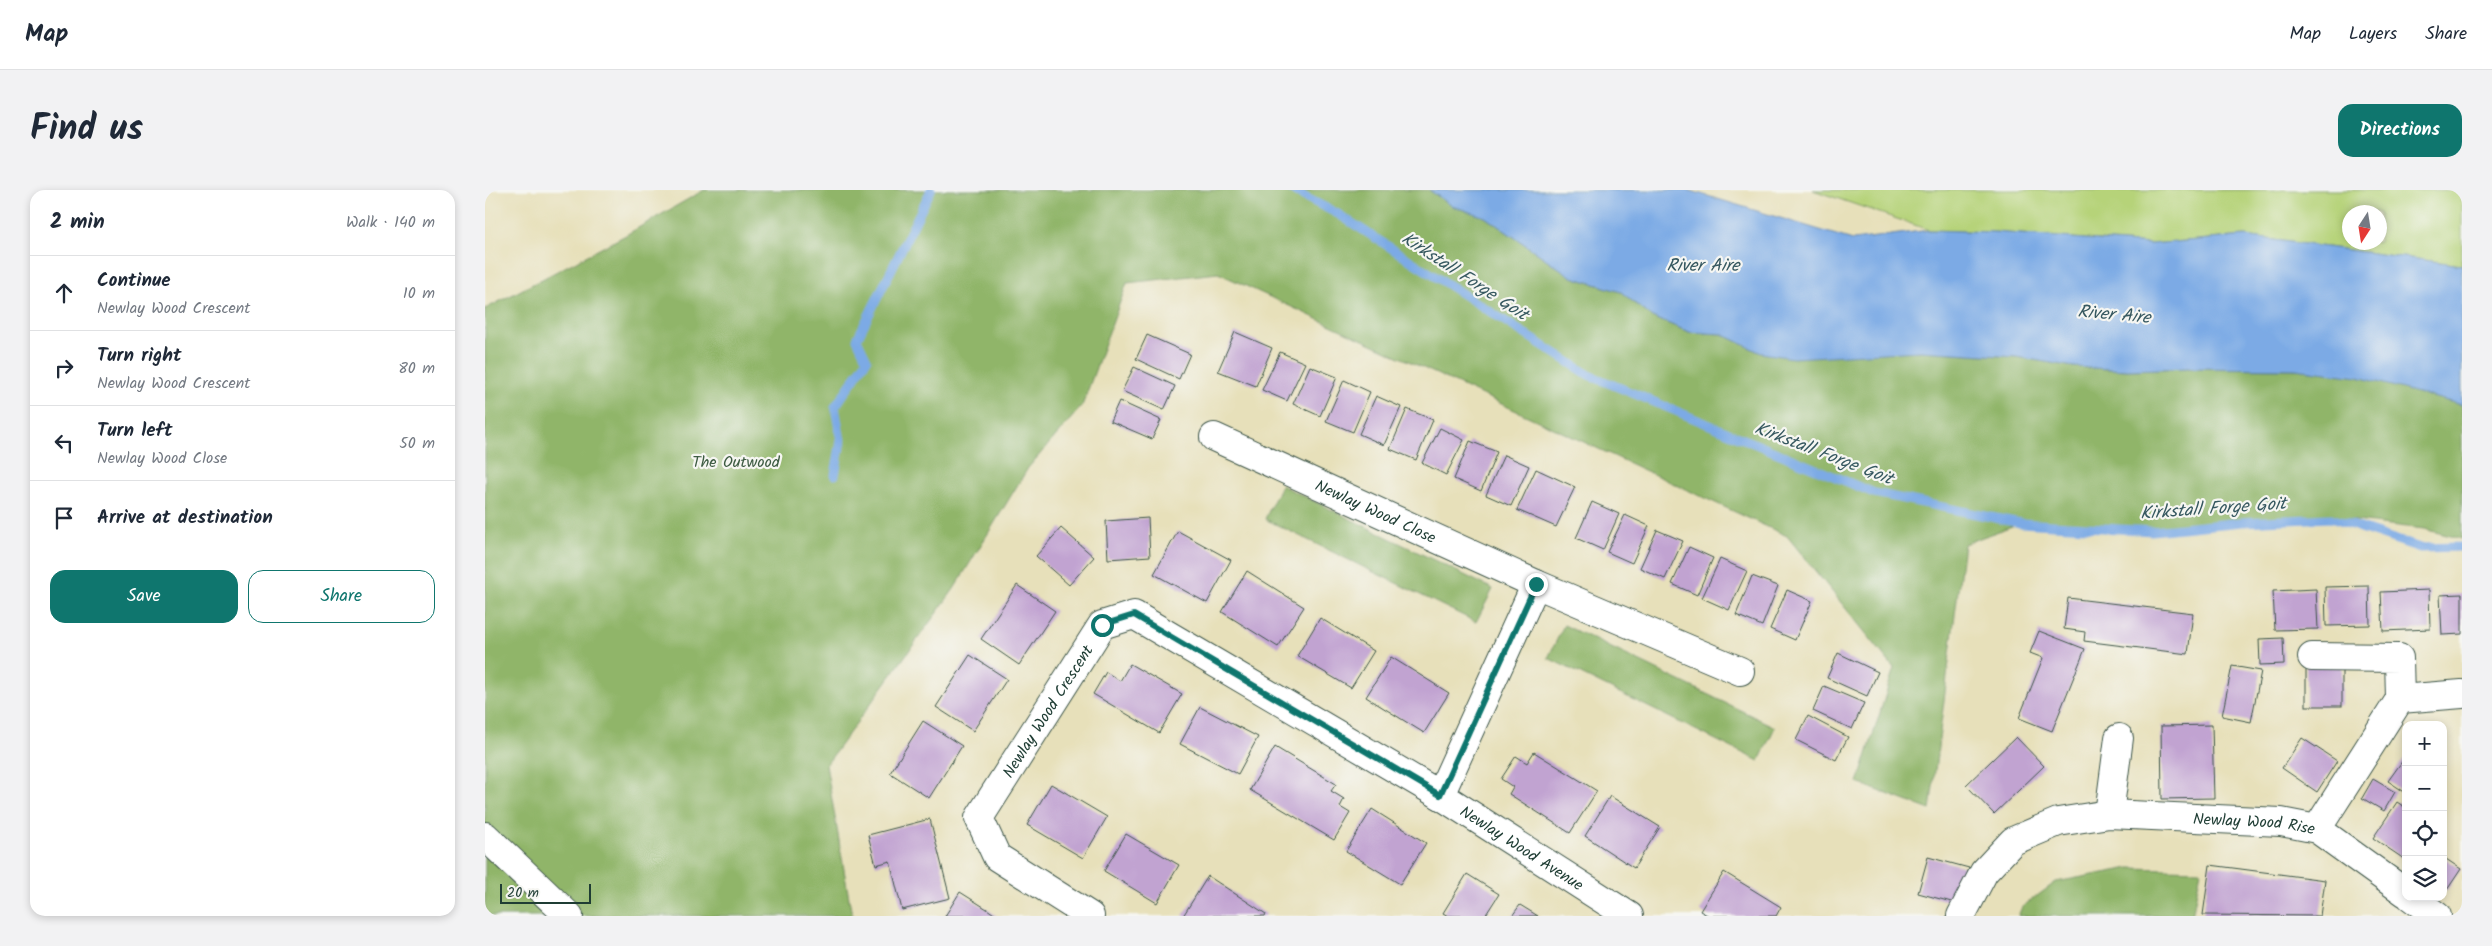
<!DOCTYPE html>
<meta charset="utf-8">
<style>
:root{--surface:#fff;--page:#f2f2f3;--text:#1f2937;--muted:#747a83;--line:#e0e1e3;--accent:#0f766e}
body{margin:0;font-family:Kalam,sans-serif;background:var(--page);color:var(--text)}
.controls{position:absolute;right:15px;bottom:15px;display:grid;overflow:hidden;border-radius:10px;box-shadow:0 2px 8px #0003}
.controls button{width:45px;height:45px;display:grid;place-items:center;padding:0;border:0;border-bottom:1px solid var(--line);background:var(--surface);color:var(--text);font:25px sans-serif}
.compass{position:absolute;left:1857px;top:15px;width:45px;height:45px;border-radius:50%;background:var(--surface);box-shadow:0 2px 8px #0003;rotate:192deg}
.scale{position:absolute;left:15px;bottom:12px;width:91px;box-sizing:border-box;padding-left:5px;border:2px solid #1f3d34;border-top:0;font-size:14px;line-height:18px;white-space:nowrap;color:#1f3d34;-webkit-text-stroke:4px #f6f6f2;paint-order:stroke}
.stop{position:absolute;width:15px;height:15px;margin:-11px;border:4px solid #0f766e;border-radius:50%;background:#fff}
.stop.end{background:#0f766e;border-color:#fff;box-shadow:0 1px 5px #0008}
.list{margin:0;padding:0;list-style:none}
h2{display:flex;justify-content:space-between;align-items:center;height:65px;margin:0;padding:0 20px;font-size:21px}
h2 small{font-size:16px;font-weight:400;color:var(--muted)}
.list li{display:grid;grid-template-columns:32px 1fr auto;gap:15px;align-items:center;box-sizing:border-box;height:75px;padding:0 20px;border-top:1px solid var(--line)}
.list b{display:block;font-size:19px;white-space:nowrap}
.list p{margin:0;font-size:16px;white-space:nowrap;color:var(--muted)}
.list em{font-size:16px;font-style:normal;color:var(--muted)}
.actions{display:flex;gap:10px;padding:15px 20px}
.actions a{flex:1;padding:11px 0;border:1px solid var(--accent);border-radius:15px;text-align:center;font-size:18px;color:var(--accent)}
.actions .main{background:var(--accent);color:#fff}
.icon{flex:none;width:28px;height:28px;fill:none;stroke:currentColor;stroke-width:2;stroke-linecap:round;stroke-linejoin:round}
.map{position:relative;flex:none;width:1977px;height:726px;overflow:hidden;border-radius:15px}
header{display:flex;align-items:center;gap:30px;box-sizing:border-box;height:70px;padding:0 25px;background:var(--surface);border-bottom:1px solid var(--line)}
header strong{font-size:24px}
nav{display:flex;gap:28px;margin-inline-start:auto;font-size:18px}
.intro{display:flex;align-items:center;justify-content:space-between;box-sizing:border-box;height:120px;padding:0 30px}
h1{margin:0;font-size:35px}
.button{padding:12px 22px;border-radius:15px;background:var(--accent);color:#fff;font-size:18px;font-weight:700}
main{display:flex;gap:30px;padding:0 30px}
aside{flex:1;background:var(--surface);border-radius:15px;box-shadow:0 2px 8px #0003}
.map>svg:first-child{display:block}
</style>
<header>
<strong>Map</strong>
<nav><a>Map</a><a>Layers</a><a>Share</a></nav>
</header>
<div class="intro"><h1>Find us</h1><a class="button">Directions</a></div>
<main>
<aside>
<h2>2 min<small>Walk · 140 m</small></h2>
<ul class="list">
<li><svg class="icon" aria-label="ahead" viewBox="0 0 24 24"><path d="M12 20V5M6 11l6-6 6 6"/></svg><div><b>Continue</b><p>Newlay Wood Crescent</p></div><em>10 m</em></li>
<li><svg class="icon" aria-label="right" viewBox="0 0 24 24"><path d="M7 20v-9h11M14 6l5 5-5 5"/></svg><div><b>Turn right</b><p>Newlay Wood Crescent</p></div><em>80 m</em></li>
<li><svg class="icon" aria-label="left" viewBox="0 0 24 24"><path d="M17 20v-9H6M10 6l-5 5 5 5"/></svg><div><b>Turn left</b><p>Newlay Wood Close</p></div><em>50 m</em></li>
<li><svg class="icon" aria-label="arrive" viewBox="0 0 24 24"><path d="M6 21V4h12l-3 4 3 4H6"/></svg><div><b>Arrive at destination</b></div></li>
</ul>
<div class="actions"><a class="main">Save</a><a>Share</a></div>
</aside>
<div class="map">
<svg width="1977" height="726" viewBox="0 0 1977 726">
<rect width="100%" height="100%" fill="#f6f6f2"/>
<filter id="ink" filterUnits="userSpaceOnUse"><feTurbulence type="fractalNoise" baseFrequency=".02" numOctaves="2"/><feDisplacementMap in="SourceGraphic" scale="10" xChannelSelector="R" yChannelSelector="G"/><feConvolveMatrix kernelMatrix="1 2 1 2 8 2 1 2 1" color-interpolation-filters="sRGB"/></filter>
<filter id="wash" filterUnits="userSpaceOnUse"><feTurbulence type="fractalNoise" baseFrequency=".0096" numOctaves="4" result="noise"/><feDisplacementMap in="SourceGraphic" scale="20" xChannelSelector="R" yChannelSelector="G"/><feGaussianBlur stdDeviation="1.12" result="paint"/><feColorMatrix in="noise" values="0 0 0 0 0 0 0 0 0 0 0 0 0 0 0 0 0 1.4 0 .05"/><feComposite in="paint" operator="in"/></filter>
<g filter="url(#wash)">
<rect width="100%" height="100%" fill="#e7e0ba"/>
<path fill="#b6d379" stroke="#6a8856" fill-rule="evenodd" d="M1328 0H1977V75L1760 46 1665 54 1510 42 1444 40ZM1864 22H1894V52H1864Z"/>
<g fill="#90b569" stroke="#58794e">
<polygon points="219,0 944,0 967,16 1000,27 1087,87 1136,102 1167,127 1204,142 1237,144 1276,163 1435,161 1532,167 1589,177 1643,180 1703,178 1810,179 1873,186 1977,215 1977,349 1939,339 1846,328 1757,332 1667,341 1535,333 1479,354 1445,620 1373,593 1409,478 1302,346 733,83 642,93 597,216 543,278 469,399 341,575 367,726 0,726 0,119 139,46"/>
<polygon points="796,295 1008,399 991,432 780,329"/>
<polygon points="1079,435 1290,537 1274,571 1063,468"/>
<polygon points="1645,678 1716,680 1707,726 1533,726 1537,717 1571,692"/>
</g>
<polygon fill="#7caae5" stroke="#4e748c" points="944,0 1203,0 1368,50 1444,40 1510,42 1665,54 1760,46 1977,75 1977,215 1873,187 1810,179 1703,178 1643,180 1589,177 1532,167 1435,161 1308,168 1276,163 1237,144 1204,142 1167,127 1136,102 1087,87 1000,27 967,16"/>
<g fill="none" stroke-linecap="round" stroke-linejoin="round">
<g stroke="#7caae5" stroke-width="9">
<polyline points="806,0 853,24 1104,185 1389,303 1535,333 1667,341 1757,332 1846,328 1935,358 1977,357"/>
<polyline points="350,285 356,251 350,217 382,170 372,149 446,0"/>
</g>
</g>
<g id="blocks">
<g fill="#c1a3d1">
<polygon points="750,142 787,158 771,196 733,181"/>
<polygon points="662,145 705,164 694,189 651,169"/>
<polygon points="795,162 820,173 802,211 777,200"/>
<polygon points="825,176 852,187 835,226 808,214"/>
<polygon points="649,177 690,196 679,220 637,201"/>
<polygon points="859,190 885,202 868,242 841,231"/>
<polygon points="891,206 916,217 899,255 874,244"/>
<polygon points="634,211 676,230 667,249 625,231"/>
<polygon points="922,219 948,230 931,270 905,259"/>
<polygon points="955,238 979,250 961,285 937,273"/>
<polygon points="985,251 1012,262 996,301 969,289"/>
<polygon points="1019,265 1044,276 1026,316 1001,305"/>
<polygon points="1051,279 1090,297 1071,337 1032,320"/>
<polygon points="1107,312 1134,324 1118,360 1091,348"/>
<polygon points="1140,325 1164,336 1147,373 1122,362"/>
<polygon points="663,328 665,366 623,369 621,331"/>
<polygon points="576,338 609,367 584,395 551,366"/>
<polygon points="1172,340 1198,351 1180,389 1155,378"/>
<polygon points="693,341 746,370 722,413 669,384"/>
<polygon points="1204,357 1228,368 1212,405 1187,394"/>
<polygon points="1235,369 1262,381 1244,420 1217,408"/>
<polygon points="762,381 819,417 793,457 737,422"/>
<polygon points="1267,386 1293,396 1277,436 1251,425"/>
<polygon points="532,395 570,421 534,475 496,449"/>
<polygon points="1884,396 1885,435 1841,436 1840,397"/>
<polygon points="1831,399 1833,439 1790,440 1788,401"/>
<polygon points="1302,400 1327,411 1310,450 1285,439"/>
<polygon points="1944,400 1945,439 1898,441 1896,402"/>
<polygon points="1977,404 1977,444 1957,445 1955,405"/>
<polygon points="1583,408 1708,423 1703,464 1599,451 1600,442 1579,439"/>
<polygon points="835,428 889,461 866,498 812,466"/>
<polygon points="1554,441 1600,459 1567,541 1534,528 1558,468 1545,463"/>
<polygon points="1798,448 1799,474 1775,475 1774,449"/>
<polygon points="1353,463 1393,482 1382,506 1342,488"/>
<polygon points="485,465 522,489 488,541 451,517"/>
<polygon points="906,467 964,503 939,543 881,507"/>
<polygon points="645,474 697,504 674,543 608,504 621,482 635,491"/>
<polygon points="1747,476 1776,481 1766,532 1737,526"/>
<rect x="1821" y="476" width="36" height="40"/>
<polygon points="1339,496 1379,513 1367,539 1328,521"/>
<polygon points="715,517 773,547 753,584 695,554"/>
<polygon points="1323,526 1363,547 1351,570 1311,550"/>
<polygon points="438,531 477,556 444,608 405,583"/>
<polygon points="1727,535 1729,608 1677,609 1676,536"/>
<polygon points="1531,547 1559,576 1509,624 1481,595"/>
<polygon points="1817,548 1852,571 1832,602 1797,578"/>
<polygon points="790,557 851,594 846,601 859,609 855,617 865,623 849,650 765,600"/>
<polygon points="1049,562 1112,601 1085,643 1024,604 1028,597 1016,589 1031,566 1042,573"/>
<polygon points="1921,566 1921,603 1903,591"/>
<polygon points="1888,589 1910,602 1899,621 1877,608"/>
<polygon points="566,594 622,627 598,668 542,635"/>
<polygon points="1125,606 1175,637 1149,678 1100,646"/>
<polygon points="1912,612 1921,618 1919,669 1888,648"/>
<polygon points="887,619 941,653 915,694 861,661"/>
<polygon points="445,629 465,708 417,720 405,671 391,675 383,645"/>
<polygon points="641,644 694,675 672,713 619,681"/>
<polygon points="1443,667 1484,678 1474,714 1433,703"/>
<polygon points="1958,667 1976,679 1962,700 1958,698"/>
<polygon points="1725,675 1840,690 1835,726 1718,725"/>
<polygon points="1239,682 1296,717 1291,726 1224,726 1215,721"/>
<polygon points="982,684 1014,704 1000,726 963,726 958,723"/>
<polygon points="723,686 781,724 780,726 698,726"/>
<polygon points="475,702 502,719 512,726 460,726"/>
<polygon points="1035,715 1053,726 1027,726"/>
</g>
</g>
</g>
<g filter="url(#ink)">
<use href="#blocks" fill-opacity="0" stroke="#3d5548" stroke-width="1"/>
<g fill="none" stroke-linecap="round" stroke-linejoin="round">
<defs>
<g id="minor">
<path id="s1" d="M729 247 1051 394 1255 481"/>
<polyline points="1827,467 1914,468 1915,509"/>
<polyline points="955,605 1051,394"/>
<polyline points="1624,624 1634,548"/>
<polyline points="1832,639 1915,509 1977,504"/>
<polyline points="1926,707 1952,726"/>
<path id="s2" d="M605 726 512 667 494 628 617 435 649 425 955 605 1144 726"/>
<path id="s3" d="M1476 726 1499 682 1528 651 1573 632 1624 624 1796 632 1832 639 1921 703"/>
</g>
<polyline id="primary" points="0,646 84,726"/>
</defs>
<use href="#minor" stroke="#3d5548" stroke-width="30"/>
<use href="#primary" stroke="#3d5548" stroke-width="30"/>
<use href="#minor" stroke="#fff" stroke-width="28"/>
<use href="#primary" stroke="#fff" stroke-width="28"/>
</g>
</g>
<g fill="none" stroke-linecap="round" stroke-linejoin="round" filter="url(#ink)">
<polyline stroke="#0f766e" stroke-width="6" points="617,435 649,425 955,605 1051,394"/>
</g>
<g text-anchor="middle" stroke-width="4.5" stroke-linejoin="round" paint-order="stroke">
<g font-size="16" fill="#3d5b42" stroke="#f6f6f2">
<text x="251" y="277">The Outwood</text>
</g>
<g font-size="16" fill="#1f3d34" stroke="#f6f6f2">
<text dy="6" stroke="none"><textPath href="#s1" startOffset="178">Newlay Wood Close</textPath></text>
<text dy="6" stroke="none"><textPath href="#s2" startOffset="280">Newlay Wood Crescent</textPath></text>
<text dy="6" stroke="none"><textPath href="#s3" startOffset="338">Newlay Wood Rise</textPath></text>
<text dy="6" stroke="none"><textPath href="#s2" startOffset="868">Newlay Wood Avenue</textPath></text>
</g>
<g font-size="18" font-style="italic" fill="#365860" stroke="#f6f6f2">
<text x="1218" y="81">River Aire</text>
<text transform="translate(980 86) rotate(33)" y="6">Kirkstall Forge Goit</text>
<text transform="translate(1629 124) rotate(5)" y="6">River Aire</text>
<text transform="translate(1339 263) rotate(21)" y="6">Kirkstall Forge Goit</text>
<text transform="translate(1728 318) rotate(-4)" y="6">Kirkstall Forge Goit</text>
</g>
</g>
</svg>
<div class="controls">
<button>+</button>
<button>−</button>
<button><svg class="icon" aria-label="locate" viewBox="0 0 24 24"><circle cx="12" cy="12" r="6"/><path d="M12 2v4M12 18v4M2 12h4M18 12h4"/></svg></button>
<button><svg class="icon" aria-label="layers" viewBox="0 0 24 24"><path d="M12 4l9 5-9 5-9-5zM3 14l9 5 9-5"/></svg></button>
</div>
<svg class="compass" viewBox="-18 -18 36 36"><path d="M0-13l5 13h-10z" fill="#e53935"/><path d="M0 13l5-13h-10z" fill="#747a83"/></svg>
<div class="scale">20 m</div>
<div class="stop" style="left:617px;top:435px"></div>
<div class="stop end" style="left:1051px;top:394px"></div>
</div>
</main>
